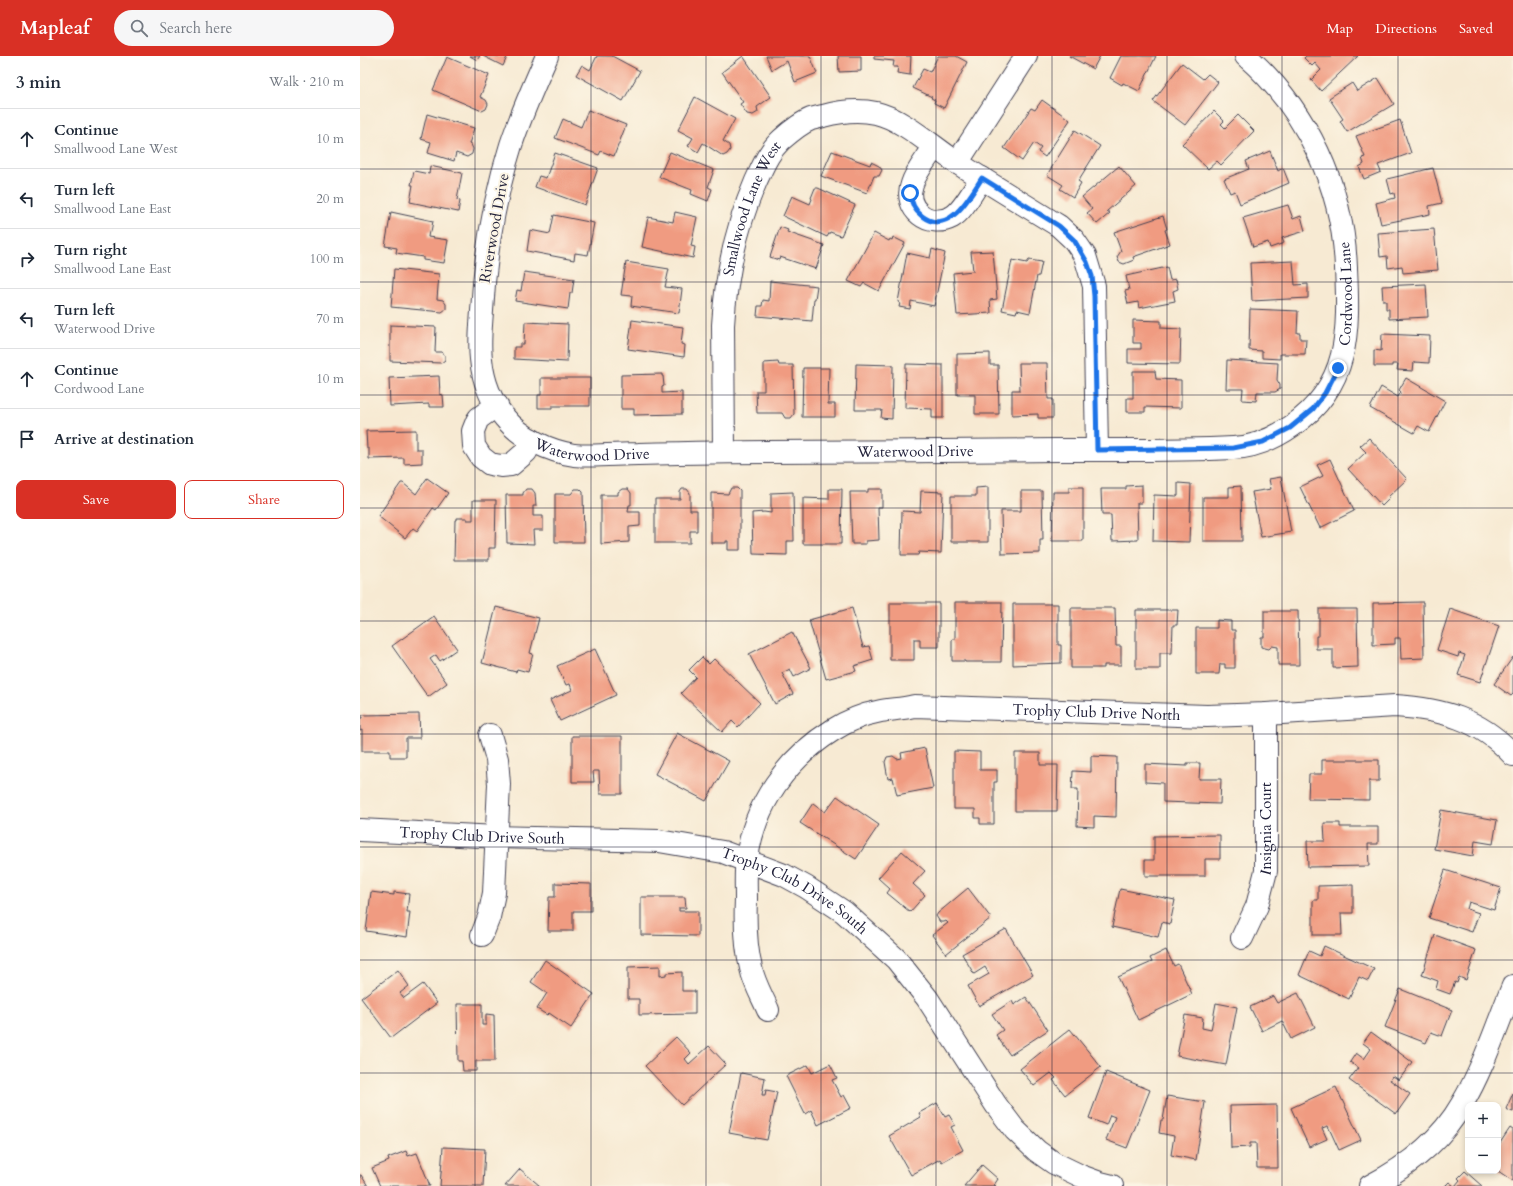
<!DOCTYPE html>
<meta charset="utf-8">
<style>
:root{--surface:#fff;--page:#f6f6f7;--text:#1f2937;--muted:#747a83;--line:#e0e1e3;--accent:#d93025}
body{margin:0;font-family:Cardo,serif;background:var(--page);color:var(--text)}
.controls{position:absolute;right:12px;bottom:12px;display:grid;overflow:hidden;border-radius:8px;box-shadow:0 2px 6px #0003}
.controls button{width:36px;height:36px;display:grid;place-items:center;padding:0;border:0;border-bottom:1px solid var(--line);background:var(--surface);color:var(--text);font:20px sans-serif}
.stop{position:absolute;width:12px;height:12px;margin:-9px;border:3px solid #1a73e8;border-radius:50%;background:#fff}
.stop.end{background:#1a73e8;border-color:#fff;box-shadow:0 1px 4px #0008}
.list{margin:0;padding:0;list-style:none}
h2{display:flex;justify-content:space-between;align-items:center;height:52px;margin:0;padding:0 16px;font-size:17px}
h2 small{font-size:13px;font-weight:400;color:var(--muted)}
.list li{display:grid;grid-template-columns:26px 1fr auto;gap:12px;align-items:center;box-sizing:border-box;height:60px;padding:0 16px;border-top:1px solid var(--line)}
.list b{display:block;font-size:15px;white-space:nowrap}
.list p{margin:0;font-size:13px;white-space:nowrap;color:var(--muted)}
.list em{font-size:13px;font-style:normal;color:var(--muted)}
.actions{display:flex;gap:8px;padding:12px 16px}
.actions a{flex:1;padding:9px 0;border:1px solid var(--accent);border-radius:8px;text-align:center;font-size:14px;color:var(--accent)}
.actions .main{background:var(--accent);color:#fff}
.icon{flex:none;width:22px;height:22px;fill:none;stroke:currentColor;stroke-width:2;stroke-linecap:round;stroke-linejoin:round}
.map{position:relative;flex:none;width:1153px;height:1130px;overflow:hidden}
header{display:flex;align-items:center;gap:24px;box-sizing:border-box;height:56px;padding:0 20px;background:var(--accent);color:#fff}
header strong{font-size:19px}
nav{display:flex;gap:22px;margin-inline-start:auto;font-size:14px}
.search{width:280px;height:36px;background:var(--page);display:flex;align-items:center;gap:10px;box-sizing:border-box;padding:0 14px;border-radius:22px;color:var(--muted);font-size:15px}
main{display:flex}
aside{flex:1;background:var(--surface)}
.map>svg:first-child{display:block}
</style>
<header>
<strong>Mapleaf</strong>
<div class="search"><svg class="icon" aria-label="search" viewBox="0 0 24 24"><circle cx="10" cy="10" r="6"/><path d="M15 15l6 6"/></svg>Search here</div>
<nav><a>Map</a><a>Directions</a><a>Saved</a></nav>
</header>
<main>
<aside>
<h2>3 min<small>Walk · 210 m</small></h2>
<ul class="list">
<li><svg class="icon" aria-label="ahead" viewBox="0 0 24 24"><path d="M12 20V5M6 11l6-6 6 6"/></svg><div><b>Continue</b><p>Smallwood Lane West</p></div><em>10 m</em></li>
<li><svg class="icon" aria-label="left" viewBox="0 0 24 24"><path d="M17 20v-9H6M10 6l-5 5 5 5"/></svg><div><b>Turn left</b><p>Smallwood Lane East</p></div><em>20 m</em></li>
<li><svg class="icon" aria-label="right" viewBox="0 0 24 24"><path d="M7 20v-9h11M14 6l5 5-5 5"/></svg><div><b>Turn right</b><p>Smallwood Lane East</p></div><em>100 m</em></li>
<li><svg class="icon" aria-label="left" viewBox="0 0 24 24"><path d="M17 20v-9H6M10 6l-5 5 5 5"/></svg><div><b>Turn left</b><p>Waterwood Drive</p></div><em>70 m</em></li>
<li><svg class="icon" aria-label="ahead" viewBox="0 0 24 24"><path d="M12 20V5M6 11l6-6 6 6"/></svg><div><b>Continue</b><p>Cordwood Lane</p></div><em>10 m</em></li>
<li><svg class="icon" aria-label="arrive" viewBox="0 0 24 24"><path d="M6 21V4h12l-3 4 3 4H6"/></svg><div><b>Arrive at destination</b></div></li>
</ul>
<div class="actions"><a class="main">Save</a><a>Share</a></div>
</aside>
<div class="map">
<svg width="1153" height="1130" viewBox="0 0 1153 1130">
<rect width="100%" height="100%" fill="#fcf5e5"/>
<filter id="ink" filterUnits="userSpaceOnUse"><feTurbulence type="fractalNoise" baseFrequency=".025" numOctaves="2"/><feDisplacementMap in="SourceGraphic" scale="8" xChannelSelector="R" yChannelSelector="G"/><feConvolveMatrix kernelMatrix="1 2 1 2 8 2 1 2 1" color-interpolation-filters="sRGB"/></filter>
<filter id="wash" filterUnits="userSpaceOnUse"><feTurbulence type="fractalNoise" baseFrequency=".012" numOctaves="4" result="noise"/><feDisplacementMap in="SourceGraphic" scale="16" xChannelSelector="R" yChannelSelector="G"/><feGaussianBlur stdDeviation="0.9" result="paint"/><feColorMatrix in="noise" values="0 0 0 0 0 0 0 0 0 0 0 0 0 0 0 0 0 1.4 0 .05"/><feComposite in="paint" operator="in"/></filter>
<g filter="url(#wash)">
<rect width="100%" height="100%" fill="#f7ead3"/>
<g id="blocks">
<g fill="#f09b81">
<polygon points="110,0 120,0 117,4"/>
<polygon points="123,0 146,0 147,1 143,10"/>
<polygon points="237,0 252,0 280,15 263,45 216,19 222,9 230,14"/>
<polygon points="383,0 411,41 397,51 398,56 393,59 387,58 380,48 383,46 362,16"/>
<polygon points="406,0 450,0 457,17 435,26 427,5 412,14"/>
<polygon points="478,0 501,0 501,15 479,16"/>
<polygon points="514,0 551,0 550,19 537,17 538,11 533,11 534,5 514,3"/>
<polygon points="578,0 596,0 607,6 584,52 574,47 575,44 571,42 572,41 553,32 563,13 570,16"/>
<polygon points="709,0 740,0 733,13"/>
<polygon points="761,0 796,0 779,35 763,27 762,29 750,22"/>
<polygon points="946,0 998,0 961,35 951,24 961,14 955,7 952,10 944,2"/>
<polygon points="87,1 129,19 120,41 126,44 128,48 126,53 122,55 73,34"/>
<polygon points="822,7 843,23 848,18 858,26 825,69 793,45"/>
<polygon points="1018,22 1034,48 987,76 980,65 983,63 969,42 992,27 997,35"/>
<polygon points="335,41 375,63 363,85 369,89 370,94 367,98 363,100 343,87 338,96 328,90 333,82 318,74"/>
<polygon points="682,44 710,64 685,101 678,96 681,92 674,87 662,105 644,92 671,52 675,54"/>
<polygon points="228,54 266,69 254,100 241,95 239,99 195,82 203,63 221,71"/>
<polygon points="854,55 864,65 861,68 865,72 878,59 894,75 861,109 857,105 848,113 822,88"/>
<polygon points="67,58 114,72 109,88 111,88 113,93 112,98 107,101 96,97 94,105 68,97 71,86 61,83"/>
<polygon points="1040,64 1051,97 1018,109 1021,116 1004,123 999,111 1004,108 1002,102 1005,101 996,80"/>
<polygon points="715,74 740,90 718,125 721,127 713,141 700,133 703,129 687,119"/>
<polygon points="472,95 510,109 511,106 519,110 522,114 519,120 514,120 507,137 461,120"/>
<polygon points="910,95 918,115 923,112 929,127 880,148 875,135 870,137 864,123 889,113 886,105"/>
<polygon points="310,96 354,114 348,131 352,133 348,145 331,138 332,134 299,121"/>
<polygon points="195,97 238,112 225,149 175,131 179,120 186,122"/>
<polygon points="70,110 102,117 97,144 100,145 98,156 50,146 53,129 51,129 54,115 69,118"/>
<polygon points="759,110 776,130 747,155 750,157 737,168 727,157 732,153 722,141"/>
<polygon points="1073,112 1082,147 1069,150 1070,158 1021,168 1016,147 1035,142 1034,137 1031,138 1027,123"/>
<polygon points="455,132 458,132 495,149 481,180 470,176 467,181 423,160 432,140 450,148 452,143 451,142"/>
<polygon points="928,149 933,163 941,160 945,175 922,182 924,187 910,192 908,186 893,191 883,162"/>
<polygon points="31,156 73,165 71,176 69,175 68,181 88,184 84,207 63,204 63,201 36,197 37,192 25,190"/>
<polygon points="315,156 337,161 331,190 335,191 333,202 282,191 288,161 313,166"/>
<polygon points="194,159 234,167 228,199 215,197 214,204 167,195 170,174 190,178"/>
<polygon points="803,160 807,173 805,174 810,188 773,201 774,204 764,208 759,206 757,201 761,195 754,176"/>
<polygon points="420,171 428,174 427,176 464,189 456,213 420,201 419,204 410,201"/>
<polygon points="1074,173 1078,214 1043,217 1042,210 1028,212 1027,200 1020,201 1018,177"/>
<polygon points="514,177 529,185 530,183 532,184 533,181 545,187 519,235 504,227 501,231 488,225"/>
<polygon points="572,193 585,197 574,250 551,245 550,253 539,251 540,247 538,246 547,197 570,202"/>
<polygon points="633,195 637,243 630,244 631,257 597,259 593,217 613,215 611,196"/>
<polygon points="652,204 667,207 669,204 682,206 679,220 677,220 670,257 657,254 656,257 642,254"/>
<polygon points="933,205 935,229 948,228 948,242 892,245 890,207"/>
<polygon points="266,206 309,213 305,231 322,233 319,257 271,250 272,240 261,239"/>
<polygon points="807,211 810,224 816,223 818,233 813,235 815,245 779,252 778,246 768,248 765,235 769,234 766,220"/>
<polygon points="34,213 79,218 77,243 83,244 86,248 86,253 82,256 31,251"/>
<polygon points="164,216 214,223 212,237 210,237 208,253 155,245 157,234 161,235"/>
<polygon points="410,225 457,230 455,243 454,243 452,265 397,260 398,250 402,250 403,244 409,245"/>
<polygon points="1066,228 1068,261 1029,263 1029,253 1026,253 1026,245 1023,245 1022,230"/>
<polygon points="890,253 938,255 937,277 940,277 940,283 946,283 945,298 920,298 920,303 902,302 902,295 889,294"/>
<polygon points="272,264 323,271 321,288 325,289 324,301 268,293"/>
<polygon points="773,264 801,265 801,272 821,273 820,308 768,307 768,293 781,293 781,287 773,287"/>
<polygon points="165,266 208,268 207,306 154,303 154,291 160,291 160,288 164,288"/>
<polygon points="30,269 76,271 75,296 81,296 85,299 85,304 81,307 30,305"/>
<polygon points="1022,278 1070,280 1069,307 1054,306 1053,315 1037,314 1038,308 1032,308 1032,310 1014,310 1014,294 1021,295"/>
<polygon points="630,297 630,309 638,309 639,358 615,358 615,339 597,339 597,298"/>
<polygon points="867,304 918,307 917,324 920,329 920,333 915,336 897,336 896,345 882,344 883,333 866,333"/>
<polygon points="418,306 419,309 433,309 434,358 431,362 425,362 422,357 397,357 396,335 404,335 404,307"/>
<polygon points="659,307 687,307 688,343 693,343 693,362 678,362 678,358 652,359 652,334 660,334"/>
<polygon points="496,308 533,309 532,363 521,362 522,354 495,354"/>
<polygon points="546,308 583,309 583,362 572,362 572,353 545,352"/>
<polygon points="443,312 469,312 468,348 475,348 475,361 442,361"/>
<polygon points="773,315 795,315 796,323 821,324 821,352 785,351 785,356 767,356 767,342 773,342"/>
<polygon points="302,318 302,320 303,320 304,330 302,331 302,337 322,336 322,358 274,359 274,353 261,353 261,319"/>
<polygon points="79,320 80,338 83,339 84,351 69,351 69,348 30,350 29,322"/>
<polygon points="181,322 230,322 230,350 192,350 192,352 178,352 178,339 181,339"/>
<polygon points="1046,322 1085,345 1069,376 1058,370 1054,377 1010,352 1021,331 1038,341 1041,336 1039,334"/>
<polygon points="56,374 56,393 62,393 62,407 44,408 44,402 9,403 9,393 7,393 6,375"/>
<polygon points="1009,382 1047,423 1028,441 1030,442 1022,450 988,413 1006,396 1000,390"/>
<polygon points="970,403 994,455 960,472 940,431 963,420 957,409"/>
<polygon points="921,421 931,476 901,481 892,436 911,433 909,423"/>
<polygon points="67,422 88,437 76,454 73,452 57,475 53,472 45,482 18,460 41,427 43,427 56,438"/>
<polygon points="818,427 831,428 829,486 793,485 794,439 818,440"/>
<polygon points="782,429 782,447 777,447 778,484 752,485 751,459 742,459 741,433 766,433 766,430"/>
<polygon points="881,430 882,485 843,485 843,441 869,441 869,431"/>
<polygon points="628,431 628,486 591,486 591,440 616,440 616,432"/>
<polygon points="709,431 723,431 723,485 692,485 693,436 709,436"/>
<polygon points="371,432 377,432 380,435 380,494 368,494 368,485 366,485 366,487 351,487 351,437 368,438"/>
<polygon points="166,433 172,433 175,437 176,450 173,450 173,460 183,460 183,474 173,474 174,488 147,487 146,439 163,439 163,437"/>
<polygon points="215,433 220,433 223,436 224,486 195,486 195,438 211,438"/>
<polygon points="262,433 268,433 271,437 271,449 269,449 268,456 280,456 280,470 269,471 269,486 241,488 241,439 258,439 258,436"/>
<polygon points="322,433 327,433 330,437 330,454 337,454 337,475 330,475 330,487 295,487 295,443 320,443 320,436"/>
<polygon points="469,433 482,433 481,488 443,488 443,442 469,443"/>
<polygon points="508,433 522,433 522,451 518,451 519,484 506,485 506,488 492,488 490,436 508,436"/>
<polygon points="561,435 583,436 581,497 559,496 558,499 541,499 542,455 560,456"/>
<polygon points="661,435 682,435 683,484 680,484 680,497 642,498 641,455 661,455"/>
<polygon points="433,436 434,485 427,485 427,499 393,498 392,457 404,456 411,457 411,437"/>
<polygon points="113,444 136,444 135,492 129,492 129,504 94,504 95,464 96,464 96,462 107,462 107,464 113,464"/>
<polygon points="595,546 642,546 641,606 605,606 605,605 592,605 592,583 595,583"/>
<polygon points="1063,546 1064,602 1041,603 1040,582 1035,582 1035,588 1013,589 1013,547"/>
<polygon points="530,547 579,547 579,591 560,591 560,583 554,583 554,604 530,604"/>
<polygon points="653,548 698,548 698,589 701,589 701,607 653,609"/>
<polygon points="136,551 179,562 170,597 173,598 168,616 157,613 156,616 122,607"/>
<polygon points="492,552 503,591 509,590 513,604 494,610 496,615 466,623 449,564"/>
<polygon points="711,552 755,552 756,590 761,590 761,609 744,609 744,612 711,612"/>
<polygon points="959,553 997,553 998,611 973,612 973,593 956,593 956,580 959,580"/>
<polygon points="1090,553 1139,570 1120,626 1098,619 1105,599 1099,597 1098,601 1077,594"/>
<polygon points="776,554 818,554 817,569 813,569 812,597 800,597 800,613 776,613"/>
<polygon points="904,555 938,555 939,609 918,609 918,591 912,590 909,593 901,591 901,581 904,581"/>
<polygon points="74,560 97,593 80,605 76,599 70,603 87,627 68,641 32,590"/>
<polygon points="857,564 871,565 871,574 875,574 875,612 865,612 865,608 860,608 859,618 836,618 836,572 857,572"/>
<polygon points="432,576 451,612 434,621 430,613 422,617 433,638 415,648 389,598"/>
<polygon points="235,593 256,639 200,665 190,644 212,634 210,628 206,629 197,610"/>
<polygon points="342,601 349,608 354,603 400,647 378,671 372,665 362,676 321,637 336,621 329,614"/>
<polygon points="1153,601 1153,638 1151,640 1134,628"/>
<polygon points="59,658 60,682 46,682 46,701 30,701 30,695 2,695 2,674 0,675 0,662 2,662 2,659"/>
<polygon points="317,677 369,705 346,745 295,718"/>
<polygon points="212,680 262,680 262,738 240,738 239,715 233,715 234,726 212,726"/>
<polygon points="565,692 573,732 537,739 533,722 528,723 525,706 527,701 533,700 537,703 542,702 541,697"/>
<polygon points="594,695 620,696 620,714 637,714 637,726 634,726 634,768 620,768 620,762 615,762 615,753 594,753"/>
<polygon points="655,697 680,697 680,709 698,709 697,755 655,755"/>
<polygon points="731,700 757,701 756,761 734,760 734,771 717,770 718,733 712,733 713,715 731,716"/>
<polygon points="962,704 1019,704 1019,725 1009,725 1009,744 948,743 949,718 962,718"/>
<polygon points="827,707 840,707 839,723 861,723 860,748 803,746 803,727 785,726 785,708 827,710"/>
<polygon points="477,740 519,769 496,803 440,767 453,747 465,756"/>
<polygon points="1081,754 1137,764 1133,788 1115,785 1113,800 1074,793"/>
<polygon points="964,767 980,767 980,771 1018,771 1018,788 1008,788 1009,810 948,811 947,785 965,785"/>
<polygon points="860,779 860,803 845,803 845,820 785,820 785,804 794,804 794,780"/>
<polygon points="542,795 565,815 553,828 565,839 550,856 527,837 530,833 518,822"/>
<polygon points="1085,814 1141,832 1134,854 1109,846 1107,853 1119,857 1112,876 1069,862"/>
<polygon points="195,827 231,828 231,855 213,855 213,875 188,875 189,841 195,841"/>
<polygon points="993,829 993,857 981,857 982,879 953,879 953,844 958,844 958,830"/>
<polygon points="608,832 631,862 586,898 572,879 588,867 586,865 584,866 580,866 576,860 578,857"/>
<polygon points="760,833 815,844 810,868 802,866 798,881 752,871"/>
<polygon points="11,836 34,839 34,836 49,838 47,856 50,856 47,881 6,875"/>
<polygon points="281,841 325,841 326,852 319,852 319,855 338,855 338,880 281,879"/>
<polygon points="646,873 673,919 619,950 608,930 629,918 625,911 614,918 602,898"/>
<polygon points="1075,879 1116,894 1106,924 1099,921 1097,927 1095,926 1090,938 1076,933 1078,925 1062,919"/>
<polygon points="964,890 1014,913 1008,925 999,921 989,943 939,919 949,895 960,900"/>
<polygon points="806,894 814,910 818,908 832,938 778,964 758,921 792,906 790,902"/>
<polygon points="185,904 234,938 211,972 189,957 187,959 177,953 187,937 171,926"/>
<polygon points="300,910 300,920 306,919 306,917 322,916 322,935 335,935 335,958 279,959 279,943 268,943 268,911"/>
<polygon points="38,914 49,930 40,937 44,942 63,928 77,947 31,982 1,942"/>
<polygon points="1040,933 1092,954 1082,980 1071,976 1066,987 1025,971"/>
<polygon points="938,937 955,971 931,983 922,965 902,975 890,951 913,940 917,947"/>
<polygon points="666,941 688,974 650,999 636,979 643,974 632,958 652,945 654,949"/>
<polygon points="856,947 877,951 866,1009 817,1000 825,959 843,962 842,972 851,974"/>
<polygon points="97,948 122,948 122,969 126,969 126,958 134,959 135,1005 116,1005 116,1015 103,1015 102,1005 98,1005"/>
<polygon points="710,973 741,1011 705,1039 693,1024 696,1022 691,1017 674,1030 660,1013"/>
<polygon points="1011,976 1052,1006 1039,1024 1033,1020 1030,1024 1050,1038 1036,1058 989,1024 998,1012 990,1006 996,997 1004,1003 1011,993 1003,987"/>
<polygon points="316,981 331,997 325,1003 329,1008 349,990 366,1008 322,1049 285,1010"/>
<polygon points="470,1008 477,1022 472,1024 481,1041 484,1039 491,1052 458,1069 451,1054 445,1058 426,1020 448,1009 452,1017"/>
<polygon points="746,1016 790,1034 767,1092 746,1084 755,1061 750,1059 746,1069 729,1062"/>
<polygon points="381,1017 405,1022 402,1039 405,1039 406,1034 417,1036 407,1084 369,1077"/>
<polygon points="976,1031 1001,1084 979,1094 968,1070 962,1072 967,1083 949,1091 931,1052"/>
<polygon points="1153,1037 1153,1056 1146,1053"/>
<polygon points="807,1040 845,1046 836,1104 811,1099 814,1080 799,1077 801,1064 803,1064"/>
<polygon points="577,1047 585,1061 589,1059 595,1069 591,1071 603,1094 582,1106 580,1103 551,1119 529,1080 561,1061 559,1057"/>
<polygon points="917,1049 918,1112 897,1112 896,1087 890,1087 890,1091 871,1092 870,1050"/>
<polygon points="1150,1072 1153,1074 1153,1125 1138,1115 1138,1085 1140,1087"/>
<polygon points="83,1091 125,1093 123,1130 80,1130"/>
<polygon points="46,1095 48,1100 57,1097 70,1130 20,1130 12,1112 29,1105 28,1102"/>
<polygon points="622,1109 638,1123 634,1129 636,1130 604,1130"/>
<polygon points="160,1113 180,1130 145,1130"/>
<polygon points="1105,1115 1122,1130 1095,1130 1100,1124 1098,1122"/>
<polygon points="0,1119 1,1119 8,1130 0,1130"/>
<polygon points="1089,1126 1094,1130 1085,1130"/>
</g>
</g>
</g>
<g filter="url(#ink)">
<use href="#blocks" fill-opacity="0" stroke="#424052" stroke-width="1"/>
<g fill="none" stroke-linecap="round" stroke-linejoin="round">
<defs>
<g id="minor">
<path id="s1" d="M187 0C174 29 161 59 151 89 134 143 125 199 122 255 121 271 119 287 121 303 123 324 131 346 145 362 161 382 189 395 214 399 233 401 259 398 278 398 321 397 364 396 407 396 503 396 600 395 696 394 755 394 814 395 873 392 894 391 915 382 932 370 990 330 989 275 986 212 983 131 947 54 886 0"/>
<path d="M574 91C567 103 556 115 552 128 543 153 569 173 592 161 603 155 614 133 622 122"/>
<polyline points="597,107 666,0"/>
<polyline points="137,349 119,362 117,365 113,375 114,390 121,401 130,408 141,410 151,409 166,396 172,384"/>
<path id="s2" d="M364 396 363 269C366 218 376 171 396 125 403 110 409 95 421 84 430 76 441 67 451 63 455 62 459 61 463 60 481 55 498 53 516 57 543 63 573 91 596 106 630 128 665 149 699 170L714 184 725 200 734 230 737 394"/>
<path id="s3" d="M0 774 137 781 299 785 363 796 424 819 446 831 484 856 536 903 567 942 636 1049 655 1074 677 1095 694 1107 721 1120 740 1127 752 1130"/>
<polyline points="122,879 129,861 134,837 139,728 137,703 130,679"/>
<path id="s4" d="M882 882 897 850 906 815V658"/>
<path id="s5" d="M408 954C402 940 394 927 391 912 385 889 385 866 386 843 386 830 385 816 387 803 394 748 427 703 473 674 487 665 505 658 521 655 532 653 543 653 554 650L847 660 906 658 1035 650C1082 653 1120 663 1153 699"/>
<path d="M1010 1130C1047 1111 1081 1085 1102 1048 1123 1013 1137 969 1153 930"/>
</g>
</defs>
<use href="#minor" stroke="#424052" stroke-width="24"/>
<use href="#minor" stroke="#fff" stroke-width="22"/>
</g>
</g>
<g fill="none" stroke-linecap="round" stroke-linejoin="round" filter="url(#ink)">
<path stroke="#1a73e8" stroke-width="5" d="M550 137C551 147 554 154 562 160 589 181 610 140 622 122L699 170 714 184 727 206 732 220 734 240 737 394 873 392 903 386 930 372 953 353 965 337 978 312"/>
</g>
<path fill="none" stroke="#22223b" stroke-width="1" stroke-opacity="0.55" d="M115 0V1130M231 0V1130M346 0V1130M461 0V1130M576 0V1130M692 0V1130M807 0V1130M922 0V1130M1038 0V1130M0 113H1153M0 226H1153M0 339H1153M0 452H1153M0 565H1153M0 678H1153M0 791H1153M0 904H1153M0 1017H1153"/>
<g text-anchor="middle" stroke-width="4" stroke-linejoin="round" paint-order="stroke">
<g font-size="15" fill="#22223b" stroke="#fcf5e5">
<text dy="5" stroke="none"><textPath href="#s2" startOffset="248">Smallwood Lane West</textPath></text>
<text transform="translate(134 172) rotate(-80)" y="5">Riverwood Drive</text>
<text dy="5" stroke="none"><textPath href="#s1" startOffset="1331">Cordwood Lane</textPath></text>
<text dy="5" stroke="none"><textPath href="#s1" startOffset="475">Waterwood Drive</textPath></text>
<text dy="5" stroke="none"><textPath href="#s1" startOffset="799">Waterwood Drive</textPath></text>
<text dy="5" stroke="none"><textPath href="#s5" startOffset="583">Trophy Club Drive North</textPath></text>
<text dy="5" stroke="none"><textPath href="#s4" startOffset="114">Insignia Court</textPath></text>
<text dy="5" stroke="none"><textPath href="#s3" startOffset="122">Trophy Club Drive South</textPath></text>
<text dy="5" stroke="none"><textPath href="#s3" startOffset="446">Trophy Club Drive South</textPath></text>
</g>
</g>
</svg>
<div class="controls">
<button>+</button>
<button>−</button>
</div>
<div class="stop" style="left:550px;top:137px"></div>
<div class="stop end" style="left:978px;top:312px"></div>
</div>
</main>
